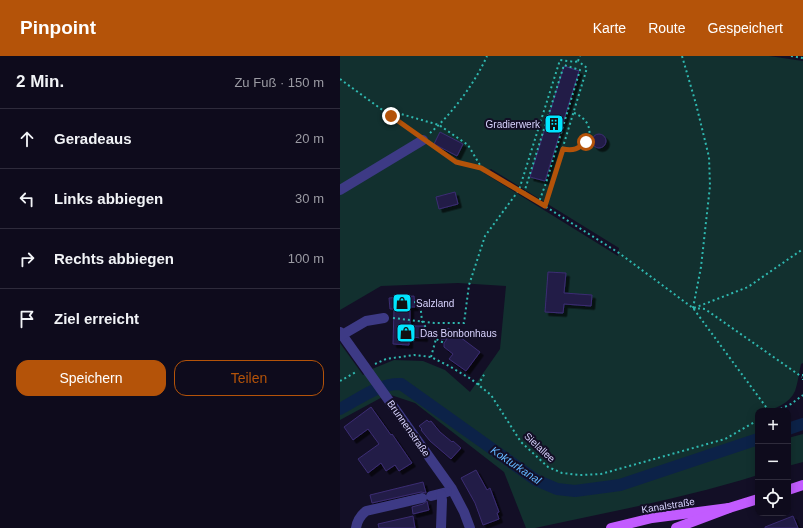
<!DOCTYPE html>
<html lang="de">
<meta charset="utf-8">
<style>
:root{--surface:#0e0b1c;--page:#1c1929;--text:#f1f3f6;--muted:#9b9ba3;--line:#2e2b3b;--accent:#b45309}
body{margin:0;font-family:Helvetica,sans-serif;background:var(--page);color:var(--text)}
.controls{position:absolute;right:12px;bottom:12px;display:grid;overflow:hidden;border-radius:8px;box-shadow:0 2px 10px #0003}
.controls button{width:36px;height:36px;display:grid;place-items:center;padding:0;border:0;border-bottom:1px solid var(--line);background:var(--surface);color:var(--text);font:20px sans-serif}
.stop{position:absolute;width:12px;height:12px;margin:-9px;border:3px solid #b45309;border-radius:50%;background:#fff}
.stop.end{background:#b45309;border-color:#fff;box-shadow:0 1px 4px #0008}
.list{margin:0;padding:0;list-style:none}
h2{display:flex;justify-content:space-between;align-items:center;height:52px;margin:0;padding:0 16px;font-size:17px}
h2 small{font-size:13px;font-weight:400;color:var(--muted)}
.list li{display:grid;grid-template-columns:26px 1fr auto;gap:12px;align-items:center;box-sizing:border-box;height:60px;padding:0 16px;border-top:1px solid var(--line)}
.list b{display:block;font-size:15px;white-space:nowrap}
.list em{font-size:13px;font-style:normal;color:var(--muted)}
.actions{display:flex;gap:8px;padding:12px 16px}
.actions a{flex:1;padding:9px 0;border:1px solid var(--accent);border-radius:12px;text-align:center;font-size:14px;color:var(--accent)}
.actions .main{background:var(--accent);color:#fff}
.icon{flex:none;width:22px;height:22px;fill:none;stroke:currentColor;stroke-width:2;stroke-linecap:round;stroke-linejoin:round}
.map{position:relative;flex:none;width:463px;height:472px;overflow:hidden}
header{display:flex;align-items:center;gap:24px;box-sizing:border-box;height:56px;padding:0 20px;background:var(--accent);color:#fff}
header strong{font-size:19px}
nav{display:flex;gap:22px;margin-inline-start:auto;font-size:14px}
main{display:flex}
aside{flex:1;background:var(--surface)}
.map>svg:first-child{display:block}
</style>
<header>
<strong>Pinpoint</strong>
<nav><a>Karte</a><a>Route</a><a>Gespeichert</a></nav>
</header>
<main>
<aside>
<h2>2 Min.<small>Zu Fuß · 150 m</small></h2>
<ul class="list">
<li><svg class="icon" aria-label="ahead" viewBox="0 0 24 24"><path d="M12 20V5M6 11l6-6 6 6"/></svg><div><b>Geradeaus</b></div><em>20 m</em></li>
<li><svg class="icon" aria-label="left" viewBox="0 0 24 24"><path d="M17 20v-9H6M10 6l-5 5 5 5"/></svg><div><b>Links abbiegen</b></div><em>30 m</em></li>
<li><svg class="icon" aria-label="right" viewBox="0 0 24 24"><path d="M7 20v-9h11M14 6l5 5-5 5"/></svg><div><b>Rechts abbiegen</b></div><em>100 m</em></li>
<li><svg class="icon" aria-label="arrive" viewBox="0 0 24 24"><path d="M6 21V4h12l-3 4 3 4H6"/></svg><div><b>Ziel erreicht</b></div></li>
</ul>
<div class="actions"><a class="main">Speichern</a><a>Teilen</a></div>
</aside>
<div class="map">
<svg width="463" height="472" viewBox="0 0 463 472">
<defs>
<filter id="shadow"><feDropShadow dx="3.5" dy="3.5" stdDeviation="0" flood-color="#0009"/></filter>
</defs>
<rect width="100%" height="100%" fill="#130f26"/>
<g fill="#12302f" fill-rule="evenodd">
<path d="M0 0H429L463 5V307L461 308C459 316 458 327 455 335 449 349 431 355 418 355V419C345 442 269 456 195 472H186L164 416 75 347 48 338 0 364V287L23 319 32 313 54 304 83 305 105 314 130 336 160 293 166 230 118 227 41 230 0 254ZM151 113 279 192 278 200 144 117Z"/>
<polygon points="463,378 463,406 448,410 448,382"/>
</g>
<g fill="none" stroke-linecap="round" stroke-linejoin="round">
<g stroke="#0c2248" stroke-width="12">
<path d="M0 353C19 343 39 327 61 328L196 424 217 433 235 435 280 429 418 383"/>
<polyline points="448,373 463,368"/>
</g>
</g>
<g fill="#241b47" stroke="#3b2d73" filter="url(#shadow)">
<polygon points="224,10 239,15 205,125 190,121"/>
<polygon points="100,76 123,88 117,100 94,88"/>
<circle cx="259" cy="85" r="7"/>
<polygon points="115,136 118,148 99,153 96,141"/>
<polygon points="208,216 226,217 224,237 252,239 251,250 224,248 223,257 205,256"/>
<polygon points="74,240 75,251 70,251 70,270 84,270 84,282 69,281 69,289 53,288 54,253 50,253 49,242"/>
<polygon points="108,272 140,296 126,315 109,303 113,298 104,291 104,287 107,283 101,283"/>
<polygon points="31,351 51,379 52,378 72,407 59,415 55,409 46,415 41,407 28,417 18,403 39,388 28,373 13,384 4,371"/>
<polygon points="87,364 89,366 91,365 100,376 112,386 113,385 121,392 111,403 90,385 81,374 82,373 79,370"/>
<polygon points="136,414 147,434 150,432 159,456 157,457 159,463 143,469 135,447 121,422"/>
<polygon points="83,426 86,437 81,436 32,447 30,439"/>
<polygon points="87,445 89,454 73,458 72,451 83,448"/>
<polygon points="73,460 75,472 39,472 38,468"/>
<polygon points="453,460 458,472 425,472 425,471"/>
</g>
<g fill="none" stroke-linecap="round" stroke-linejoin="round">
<g stroke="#2fb8b0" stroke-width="2" stroke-dasharray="2 3" stroke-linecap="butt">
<polyline points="342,0 356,48 369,101 370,130 361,211 353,252"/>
<polyline points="451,0 463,2"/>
<polyline points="238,5 240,0"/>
<polyline points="0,23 74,77"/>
<polyline points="52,60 61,58 99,69 128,89 140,109 141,112"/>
<path d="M90 77C112 58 135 27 147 0"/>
<polyline points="92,90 116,106 141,112 184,137 279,197 353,252 429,355"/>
<path d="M223 93C251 98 260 67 234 57"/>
<polyline points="184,137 224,9 240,14 206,127 199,146"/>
<polyline points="205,150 247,12 238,5"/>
<polyline points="74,246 80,246 82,265 85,270 88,279 104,287"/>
<polyline points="353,252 365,253 462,321"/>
<polyline points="354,252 408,231 463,193"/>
<polyline points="53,262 94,267 124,267 129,229 145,180 179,134 220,4 235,6 238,5"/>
<polyline points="91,301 96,283"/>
<polyline points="35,308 46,303 74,299 91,301 109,310 131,323 151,339 181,386 208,411 222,417 240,419 261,418 385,383 418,364"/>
<polyline points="463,318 463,324"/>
<polyline points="0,325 16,316"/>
<polyline points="138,329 145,317"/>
<polyline points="436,355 451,348 463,339"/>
</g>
<g stroke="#3d3a85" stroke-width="10">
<polyline points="0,134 83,84"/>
<polyline points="0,276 112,433 124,456 130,472"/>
<polyline points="2,279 26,265 44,262"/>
<polyline points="91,440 107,436"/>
<path d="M16 472C17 465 20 460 26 455L82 442"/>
<polyline points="101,472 102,444 101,438"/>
</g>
<g stroke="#c25bff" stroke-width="10">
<polyline points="448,434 463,429"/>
<polyline points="271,472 312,462 389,452"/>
<polyline points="336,472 389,452 418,443"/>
</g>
</g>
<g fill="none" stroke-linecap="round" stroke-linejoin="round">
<path stroke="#b45309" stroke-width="5" d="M51 60 116 106 141 112 205 150 223 93C233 95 239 93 246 86"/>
</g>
<defs>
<symbol id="building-square" viewBox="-11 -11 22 22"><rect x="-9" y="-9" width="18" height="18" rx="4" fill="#00e5ff" stroke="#130f26"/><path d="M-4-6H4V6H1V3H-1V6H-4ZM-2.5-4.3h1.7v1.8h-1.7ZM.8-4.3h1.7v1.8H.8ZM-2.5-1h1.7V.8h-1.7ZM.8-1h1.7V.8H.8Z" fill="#111"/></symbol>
<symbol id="shop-square" viewBox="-11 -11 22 22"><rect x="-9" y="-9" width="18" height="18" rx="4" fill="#00e5ff" stroke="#130f26"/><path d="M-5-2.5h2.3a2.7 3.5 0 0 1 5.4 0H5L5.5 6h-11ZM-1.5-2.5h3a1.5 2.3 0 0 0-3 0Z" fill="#111"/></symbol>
</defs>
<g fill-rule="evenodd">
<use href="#building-square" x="203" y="57" width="22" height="22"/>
<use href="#shop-square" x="51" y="236" width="22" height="22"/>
<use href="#shop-square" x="55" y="266" width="22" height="22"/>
</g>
<g text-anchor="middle" stroke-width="4" stroke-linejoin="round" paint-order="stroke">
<g font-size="10" fill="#d9d4ff" stroke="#130f26" text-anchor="start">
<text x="200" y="72" text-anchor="end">Gradierwerk</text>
<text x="76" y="251">Salzland</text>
<text x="80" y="281">Das Bonbonhaus</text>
</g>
<g font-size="10" fill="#d9d4ff" stroke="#130f26">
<text transform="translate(69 372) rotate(55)" y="4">Brunnenstraße</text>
<text transform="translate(200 391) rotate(43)" y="4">Sielallee</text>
<text transform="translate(328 449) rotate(-9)" y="4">Kanalstraße</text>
</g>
<g font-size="11" font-style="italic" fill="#62b6ff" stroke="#130f26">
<text transform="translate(176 409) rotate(34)" y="4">Kokturkanal</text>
</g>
</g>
</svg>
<div class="controls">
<button>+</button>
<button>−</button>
<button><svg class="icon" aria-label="locate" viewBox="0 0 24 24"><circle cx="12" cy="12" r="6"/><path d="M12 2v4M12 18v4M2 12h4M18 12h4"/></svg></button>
</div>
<div class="stop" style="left:246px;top:86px"></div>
<div class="stop end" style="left:51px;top:60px"></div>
</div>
</main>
